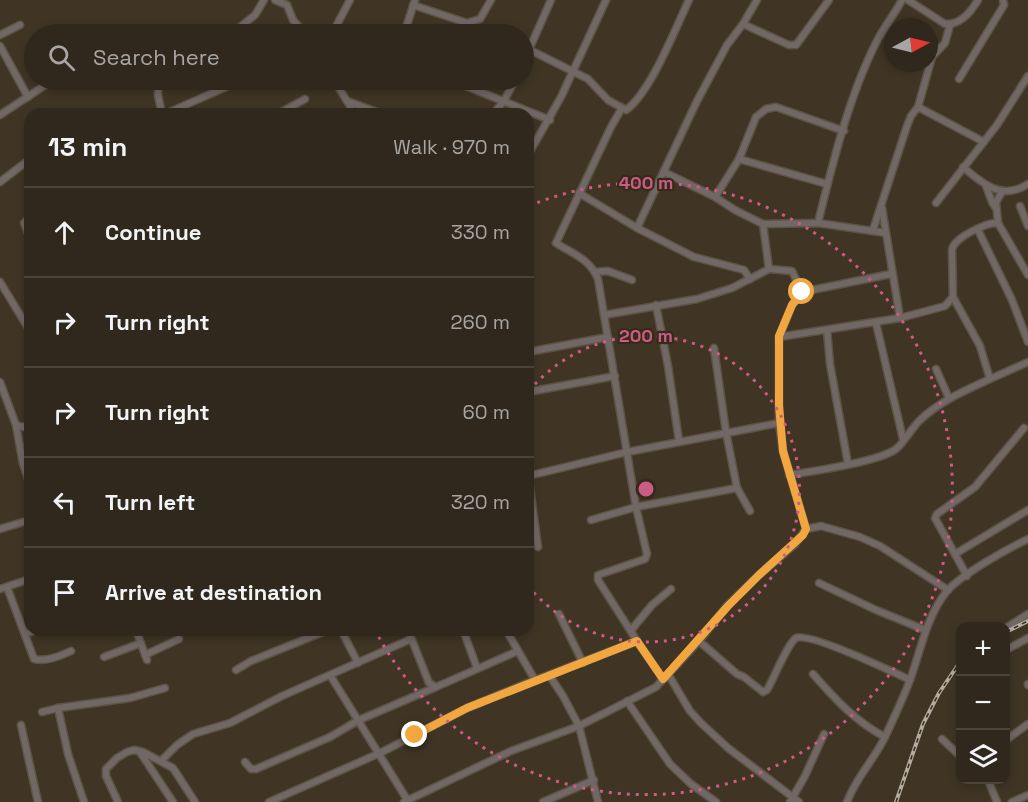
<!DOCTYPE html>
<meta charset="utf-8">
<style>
:root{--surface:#30281c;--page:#3c3429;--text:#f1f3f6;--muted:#a8a6a3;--line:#4b443b}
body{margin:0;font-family:"Space Grotesk",sans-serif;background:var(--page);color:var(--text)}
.controls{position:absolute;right:18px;bottom:18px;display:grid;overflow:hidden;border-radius:12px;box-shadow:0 3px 9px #0003}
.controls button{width:54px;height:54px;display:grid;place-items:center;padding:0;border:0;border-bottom:2px solid var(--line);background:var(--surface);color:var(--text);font:30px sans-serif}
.compass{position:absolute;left:884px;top:18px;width:54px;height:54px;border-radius:50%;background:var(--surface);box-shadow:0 3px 9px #0003;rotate:83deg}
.stop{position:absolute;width:18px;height:18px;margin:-14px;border:4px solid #f1a63f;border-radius:50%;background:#fff}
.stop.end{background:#f1a63f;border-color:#fff;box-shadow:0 2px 6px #0008}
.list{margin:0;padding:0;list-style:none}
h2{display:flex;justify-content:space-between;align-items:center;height:78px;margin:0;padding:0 24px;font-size:26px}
h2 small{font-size:20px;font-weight:400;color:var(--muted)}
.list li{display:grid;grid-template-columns:39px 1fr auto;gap:18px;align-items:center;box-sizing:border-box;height:90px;padding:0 24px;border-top:2px solid var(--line)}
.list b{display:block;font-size:22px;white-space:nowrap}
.list em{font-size:20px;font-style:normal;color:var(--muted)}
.icon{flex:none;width:33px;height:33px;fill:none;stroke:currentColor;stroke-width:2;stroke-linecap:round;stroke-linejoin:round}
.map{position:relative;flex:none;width:1028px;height:802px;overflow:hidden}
.search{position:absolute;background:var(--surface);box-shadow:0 3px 9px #0003;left:24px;top:24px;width:510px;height:66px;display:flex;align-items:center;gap:15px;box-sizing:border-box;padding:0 21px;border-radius:33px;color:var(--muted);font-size:22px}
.panel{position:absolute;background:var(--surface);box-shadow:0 3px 9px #0003;left:24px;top:108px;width:510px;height:528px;border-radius:18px}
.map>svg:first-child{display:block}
</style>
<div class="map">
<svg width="1028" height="802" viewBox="0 0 1028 802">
<rect width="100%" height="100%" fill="#403525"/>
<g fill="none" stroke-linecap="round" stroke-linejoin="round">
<defs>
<g id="minor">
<polyline points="275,0 287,5 293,20 305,34"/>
<path d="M908 0 945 24C960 25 971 12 978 0"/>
<polyline points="413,5 467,23 486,34"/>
<polyline points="467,23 480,19 491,0"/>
<polyline points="743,24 789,45 796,45 829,0"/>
<polyline points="335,30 346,34"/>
<polyline points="239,34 240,27 255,15 264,0"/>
<polyline points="332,34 350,0"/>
<polyline points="404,34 415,0"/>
<polyline points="0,35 20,25"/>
<polyline points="0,46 28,97"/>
<path d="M524 47 588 79 608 100 626 110C651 92 675 29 689 0"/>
<polyline points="524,61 551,0"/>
<polyline points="959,79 1004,5 1003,0"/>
<polyline points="158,80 158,95 162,114"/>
<polyline points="334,80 355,114"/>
<polyline points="451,80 550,120"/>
<polyline points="347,101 382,114"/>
<polyline points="918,107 932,57 945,43 950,25"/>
<path d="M622 108 611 127 556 243C573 254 590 259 598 279L636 507 737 488"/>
<polyline points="165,114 242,80"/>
<polyline points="278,114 305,99"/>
<polyline points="493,114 504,101 515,80"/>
<polyline points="0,115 53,80"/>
<polyline points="528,155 561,97 606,0"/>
<polyline points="739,159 827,184"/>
<path d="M963 167C983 184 1002 201 1028 184"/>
<polyline points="664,172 715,197 735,210 763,224 818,223 886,233"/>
<polyline points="0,182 30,159"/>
<polyline points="986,186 992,202 996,208"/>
<polyline points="579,193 637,228 697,101 727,45 743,24 757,0"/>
<polyline points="715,197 739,159 756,117 766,109 776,107 844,131"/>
<polyline points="936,203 997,125 1028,76"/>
<polyline points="1020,206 1028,226"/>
<polyline points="882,208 900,318"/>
<polyline points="30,217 24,223 30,238"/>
<path d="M818 223C832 165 850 92 878 39 885 26 895 13 902 0"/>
<polyline points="998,223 996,202 1002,192"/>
<polyline points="637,228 694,257 744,270 750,279"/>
<polyline points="873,230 907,126 911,116 918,107 984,142"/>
<polyline points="978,230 1012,300 1028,342"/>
<polyline points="769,269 792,271 802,292"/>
<polyline points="595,272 608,271 632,280"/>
<polyline points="0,282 30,331"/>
<polyline points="656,305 668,366 679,441"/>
<polyline points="604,315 697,299 732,288 769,269 763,224"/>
<polyline points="876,323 903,439"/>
<polyline points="827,330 830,364 848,464"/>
<polyline points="779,337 900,318 945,306 953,297"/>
<polyline points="714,348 726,432 737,488 750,511"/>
<polyline points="528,352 608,337"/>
<polyline points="936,369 949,398"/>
<polyline points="990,379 1028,362"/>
<polyline points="0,382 16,425 23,427 30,424"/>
<polyline points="528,392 615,376"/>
<polyline points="16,425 23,464 30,484"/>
<polyline points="528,473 538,547"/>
<path d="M789 475C813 471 878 462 896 449 902 445 912 428 919 421 940 401 964 391 990 379L980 346 953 297 952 250C953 238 987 222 998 223L1028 275"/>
<polyline points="528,476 627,452 779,423"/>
<polyline points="0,529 30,520"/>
<polyline points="806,529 783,451 779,423 779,337 792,305 802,292 891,274"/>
<polyline points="955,554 1028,510"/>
<polyline points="967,576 935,518 937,514 975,487 1024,428"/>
<polyline points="819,583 876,610 925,630"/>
<path d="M7 587 34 659C46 662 60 656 71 651"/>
<polyline points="0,589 30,579"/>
<polyline points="559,614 583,663"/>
<polyline points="1006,628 1028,614"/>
<polyline points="632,629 652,605 671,589"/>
<polyline points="136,630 147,660"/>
<polyline points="341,630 358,663"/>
<polyline points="408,630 429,683 436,687 518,651"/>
<polyline points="463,630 477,668"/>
<polyline points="506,630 535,680 549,675 563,696 579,726 598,802"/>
<polyline points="25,634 36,630"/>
<polyline points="637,641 663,679"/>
<path d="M699 641 737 674 744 677 763 692 767 690C773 680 788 643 796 638 809 632 893 672 910 680"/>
<polyline points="1006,650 1028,638"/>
<polyline points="145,655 179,639"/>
<polyline points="104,657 141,643"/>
<polyline points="236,670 251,661 328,630"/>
<polyline points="668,674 690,711 701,723 728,748 799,802"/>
<path d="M813 674C835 699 856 722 885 737"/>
<polyline points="330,675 408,801"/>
<polyline points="549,675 637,641 598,580 598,575 645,559 647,554 636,507 591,520"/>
<polyline points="1028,684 1028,685"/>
<polyline points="627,701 670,764 691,784 716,802"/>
<polyline points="58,708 68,754 84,802"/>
<polyline points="42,712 58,708 130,698 165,688"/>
<polyline points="21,725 38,802"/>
<polyline points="942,739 960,756"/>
<polyline points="1006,740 1028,724"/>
<polyline points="140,752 173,802"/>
<polyline points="161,761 177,745 193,734 230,723 282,696 411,639"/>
<polyline points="245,762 251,769 256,769 330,737 359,720 436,687"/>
<polyline points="988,780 997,802"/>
<polyline points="118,802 106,776 106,769 117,758 127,752 134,750 143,752 173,768 195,802"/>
<polyline points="269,802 380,753 467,708 535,680"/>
<polyline points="404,802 511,751 579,726 656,687 699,641 727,606 759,575 795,544 806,529 821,526 860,537 880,546 948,590"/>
<polyline points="543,802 594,780"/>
<polyline points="790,802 805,776 824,734"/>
<path d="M847 802C856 777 875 759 886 735 894 717 903 699 910 680 921 650 926 617 947 591 962 574 1007 549 1028 539"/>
<polyline points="1012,802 1028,795"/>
</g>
</defs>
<use href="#minor" stroke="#5d5344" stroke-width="9"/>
<use href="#minor" stroke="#716764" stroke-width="6"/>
<defs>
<g id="rail">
<polyline points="1006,632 1028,621"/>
<polyline points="896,802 923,724 939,693 960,662"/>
</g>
</defs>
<use href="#rail" stroke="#b4aca0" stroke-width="4"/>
<use href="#rail" stroke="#362b1b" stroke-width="1.5" stroke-dasharray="4.5" stroke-linecap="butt"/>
</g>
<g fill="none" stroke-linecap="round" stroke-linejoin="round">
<polyline stroke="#f1a63f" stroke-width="8" points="415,735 467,708 637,641 663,679 728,606 759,575 803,535 806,529 783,451 779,405 779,336 792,305 802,292"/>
</g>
<g fill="none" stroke="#cd5c84" stroke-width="3" stroke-dasharray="3 6">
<path d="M529 391A153 153 0 1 1 529 587"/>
<path d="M529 206A306 306 0 1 1 375 630"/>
</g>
<circle cx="646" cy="489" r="9" fill="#cd5c84" stroke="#362b1b" stroke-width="3"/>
<g font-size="18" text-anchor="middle" font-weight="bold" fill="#cd5c84" stroke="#362b1b" stroke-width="4.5" stroke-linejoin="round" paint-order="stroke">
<text x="646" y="189">400 m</text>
<text x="646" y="342">200 m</text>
</g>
</svg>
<div class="controls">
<button>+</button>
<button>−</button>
<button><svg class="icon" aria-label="layers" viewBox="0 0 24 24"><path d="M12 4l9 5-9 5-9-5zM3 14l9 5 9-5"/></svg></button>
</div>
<svg class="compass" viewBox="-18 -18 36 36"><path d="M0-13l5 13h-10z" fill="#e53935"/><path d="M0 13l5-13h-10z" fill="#a8a6a3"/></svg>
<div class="stop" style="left:802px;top:292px"></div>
<div class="stop end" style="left:415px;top:735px"></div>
<div class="search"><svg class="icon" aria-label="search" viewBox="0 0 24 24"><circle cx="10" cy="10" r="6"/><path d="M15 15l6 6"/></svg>Search here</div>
<section class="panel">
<h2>13 min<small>Walk · 970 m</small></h2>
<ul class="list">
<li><svg class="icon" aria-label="ahead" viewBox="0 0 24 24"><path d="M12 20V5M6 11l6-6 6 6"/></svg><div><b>Continue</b></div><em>330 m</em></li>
<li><svg class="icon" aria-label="right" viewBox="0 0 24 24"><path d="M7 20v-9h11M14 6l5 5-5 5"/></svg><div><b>Turn right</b></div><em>260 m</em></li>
<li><svg class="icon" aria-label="right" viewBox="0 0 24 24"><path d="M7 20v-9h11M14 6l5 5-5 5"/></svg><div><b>Turn right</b></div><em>60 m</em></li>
<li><svg class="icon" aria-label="left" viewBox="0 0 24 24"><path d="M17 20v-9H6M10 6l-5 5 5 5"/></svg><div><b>Turn left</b></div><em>320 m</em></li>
<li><svg class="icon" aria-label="arrive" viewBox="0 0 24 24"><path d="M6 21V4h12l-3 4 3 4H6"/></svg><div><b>Arrive at destination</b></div></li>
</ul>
</section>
</div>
